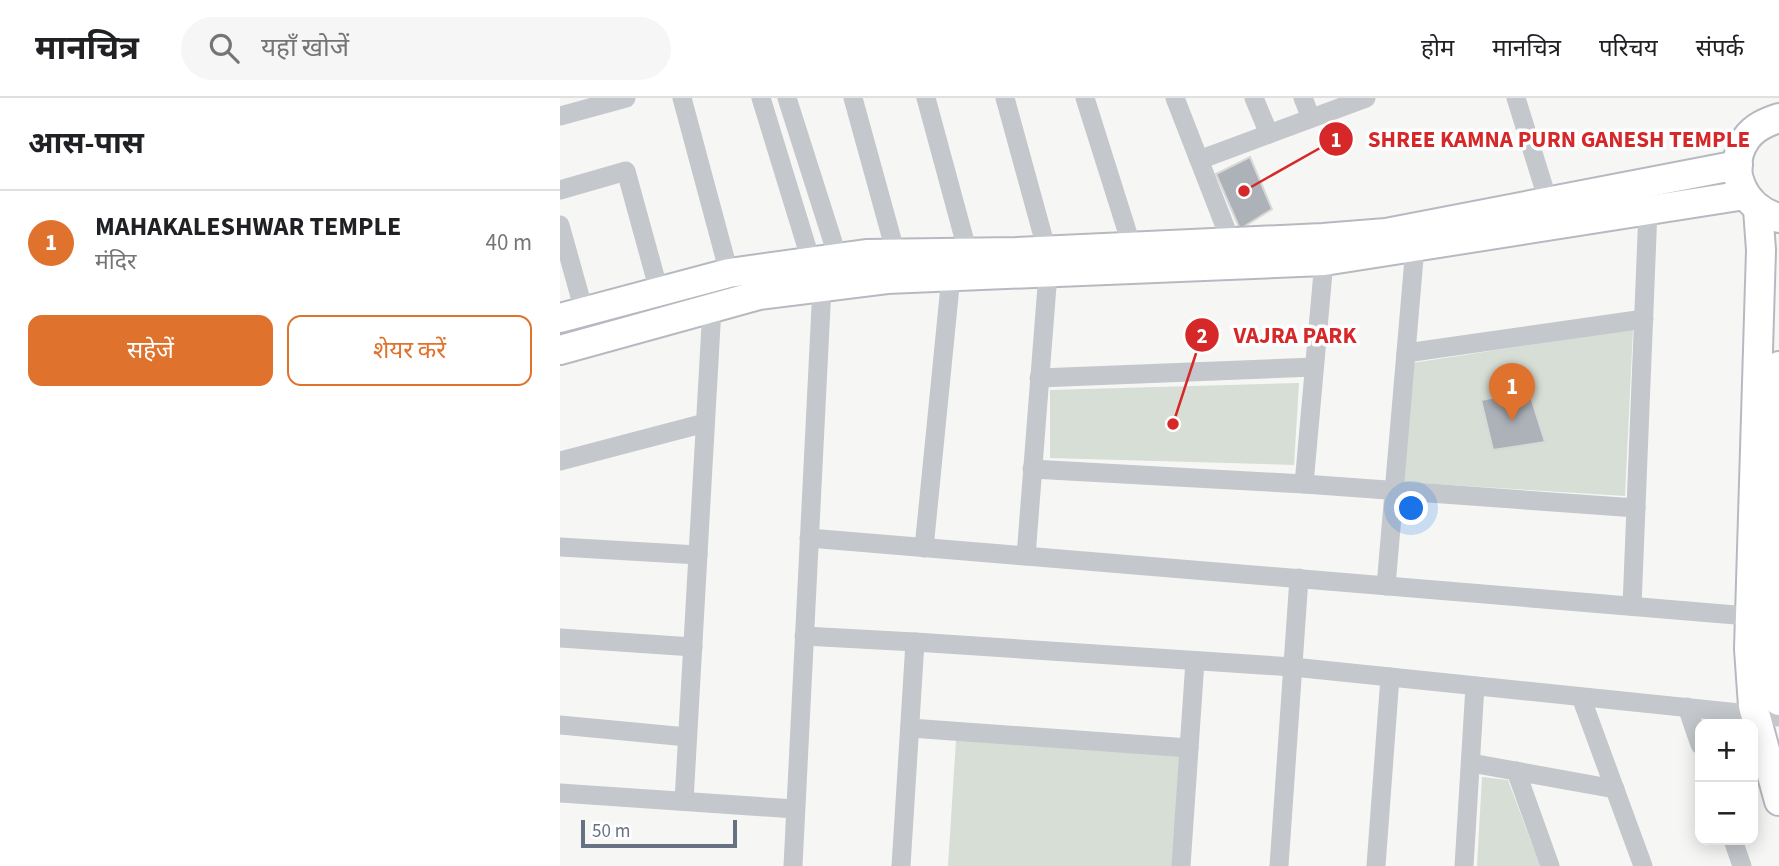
<!DOCTYPE html>
<html lang="hi">
<meta charset="utf-8">
<style>
:root{--surface:#fff;--page:#f6f6f6;--text:#202124;--muted:#757577;--line:#e0e0e0;--accent:#df722c}
body{margin:0;font-family:"Source Sans 3","Noto Sans Devanagari",sans-serif;background:var(--page);color:var(--text)}
.controls{position:absolute;right:21px;bottom:21px;display:grid;overflow:hidden;border-radius:14px;box-shadow:0 4px 18px #0003}
.controls button{width:63px;height:63px;display:grid;place-items:center;padding:0;border:0;border-bottom:2px solid var(--line);background:var(--surface);color:var(--text);font:35px sans-serif}
.scale{position:absolute;left:21px;bottom:18px;width:156px;box-sizing:border-box;padding-left:7px;border:4px solid #667284;border-top:0;font-size:19px;line-height:24px;white-space:nowrap;color:#667284;-webkit-text-stroke:5px #fff;paint-order:stroke}
.you{position:absolute;left:852px;top:411px;width:24px;height:24px;margin:-18px;border:5px solid #fff;border-radius:50%;background:#1a73e8;box-shadow:0 0 0 10px #1a73e833}
.badge{display:grid;place-items:center;width:46px;height:46px;border-radius:50%;background:var(--accent);color:#fff;font-size:23px;font-weight:700}
.pin{position:absolute;translate:-50% -58px;filter:drop-shadow(0 2px 4px #0008)}
.pin::after{content:'';position:absolute;top:37px;width:24px;height:21px;background:inherit;clip-path:polygon(0 0,100% 0,50% 100%)}
.list{margin:0;padding:0;list-style:none}
h2{display:flex;justify-content:space-between;align-items:center;height:91px;margin:0;padding:0 28px;font-size:30px}
h2 small{font-size:23px;font-weight:400;color:var(--muted)}
.list li{display:grid;grid-template-columns:46px 1fr auto;gap:21px;align-items:center;box-sizing:border-box;height:105px;padding:0 28px;border-top:2px solid var(--line)}
.list b{display:block;font-size:26px;white-space:nowrap}
.list p{margin:0;font-size:23px;white-space:nowrap;color:var(--muted)}
.list em{font-size:23px;font-style:normal;color:var(--muted)}
.actions{display:flex;gap:14px;padding:21px 28px}
.actions a{flex:1;padding:16px 0;border:2px solid var(--accent);border-radius:14px;text-align:center;font-size:24px;color:var(--accent)}
.actions .main{background:var(--accent);color:#fff}
.icon{flex:none;width:38px;height:38px;fill:none;stroke:currentColor;stroke-width:2;stroke-linecap:round;stroke-linejoin:round}
.map{position:relative;flex:none;width:1219px;height:768px;overflow:hidden}
header{display:flex;align-items:center;gap:42px;box-sizing:border-box;height:98px;padding:0 35px;background:var(--surface);border-bottom:2px solid var(--line)}
header strong{font-size:33px}
nav{display:flex;gap:38px;margin-inline-start:auto;font-size:24px}
.search{width:490px;height:63px;background:var(--page);display:flex;align-items:center;gap:18px;box-sizing:border-box;padding:0 24px;border-radius:38px;color:var(--muted);font-size:26px}
main{display:flex}
aside{flex:1;background:var(--surface)}
.map>svg:first-child{display:block}
</style>
<header>
<strong>मानचित्र</strong>
<div class="search"><svg class="icon" aria-label="search" viewBox="0 0 24 24"><circle cx="10" cy="10" r="6"/><path d="M15 15l6 6"/></svg>यहाँ खोजें</div>
<nav><a>होम</a><a>मानचित्र</a><a>परिचय</a><a>संपर्क</a></nav>
</header>
<main>
<aside>
<h2>आस-पास<small></small></h2>
<ul class="list">
<li><span class="badge">1</span><div><b>MAHAKALESHWAR TEMPLE</b><p>मंदिर</p></div><em>40 m</em></li>
</ul>
<div class="actions"><a class="main">सहेजें</a><a>शेयर करें</a></div>
</aside>
<div class="map">
<svg width="1219" height="768" viewBox="0 0 1219 768">
<rect width="100%" height="100%" fill="#f6f7f4"/>
<g fill="#d7ded5">
<polygon points="1073,231 1065,398 843,384 852,265"/>
<polygon points="739,285 734,367 490,360 490,292"/>
<polygon points="396,642 620,655 613,768 388,768"/>
<polygon points="922,679 948,682 980,768 917,768"/>
</g>
<g fill="#adb2b9" stroke="#d8d8d6" stroke-width="2">
<polygon points="690,59 712,111 680,131 656,76"/>
<polygon points="969,293 985,344 933,352 921,302"/>
</g>
<g fill="none" stroke-linecap="round" stroke-linejoin="round">
<defs>
<g id="secondary">
<path d="M1219 20C1207 24 1194 29 1186 41 1165 72 1184 111 1219 120"/>
<polyline points="1198,111 1201,152 1189,551 1193,608 1219,703"/>
<polyline points="0,220 169,175 306,156 456,154 763,140 826,135 1178,67"/>
<polyline points="0,252 199,197 327,181 764,163 1185,97"/>
<polyline points="1219,268 1213,406 1212,579 1219,603"/>
</g>
</defs>
<use href="#secondary" stroke="#b6bac0" stroke-width="32"/>
<g stroke="#c4c7cb" stroke-width="19">
<polyline points="122,0 169,175"/>
<polyline points="201,0 251,163 262,189 233,768"/>
<polyline points="227,0 278,160 273,170"/>
<polyline points="293,0 336,156"/>
<polyline points="366,0 408,155"/>
<polyline points="445,0 487,153"/>
<polyline points="525,0 572,149"/>
<polyline points="615,0 671,144"/>
<polyline points="694,0 709,36"/>
<polyline points="743,0 751,20"/>
<polyline points="956,0 988,103"/>
<polyline points="0,18 66,0"/>
<polyline points="639,62 806,0"/>
<polyline points="0,92 66,73 99,193"/>
<polyline points="0,127 24,213"/>
<polyline points="846,255 1084,221"/>
<polyline points="479,280 754,269"/>
<polyline points="0,363 145,325"/>
<polyline points="472,371 744,386 1076,410"/>
<polyline points="744,386 764,163"/>
<polyline points="249,440 1200,519"/>
<polyline points="0,449 138,457"/>
<polyline points="364,450 391,178"/>
<polyline points="466,458 488,175"/>
<polyline points="826,488 855,149"/>
<polyline points="1072,508 1088,112"/>
<polyline points="244,538 355,544 341,768"/>
<polyline points="0,540 133,549"/>
<polyline points="355,544 733,569 1219,619"/>
<polyline points="1021,599 1083,768"/>
<polyline points="1127,609 1140,647"/>
<polyline points="0,627 127,639"/>
<polyline points="350,630 629,650"/>
<polyline points="911,665 1055,691"/>
<polyline points="956,673 990,768"/>
<polyline points="0,695 235,711"/>
<polyline points="124,703 152,210"/>
<polyline points="1173,742 1182,768"/>
<polyline points="621,768 635,563"/>
<polyline points="719,768 739,480"/>
<polyline points="816,768 830,579"/>
<polyline points="904,768 915,588"/>
</g>
<use href="#secondary" stroke="#fff" stroke-width="28"/>
</g>
<path fill="none" stroke="#d62828" stroke-width="2.5" d="M684 93L776 41M613 326L642 237"/>
<g fill="#d62828" stroke="#fff" stroke-width="2.5">
<circle cx="684" cy="93" r="7"/>
<circle cx="613" cy="326" r="7"/>
<circle cx="776" cy="41" r="18"/>
<circle cx="642" cy="237" r="18"/>
</g>
<g font-size="21" text-anchor="middle" font-weight="bold" fill="#fff">
<text x="776" y="49">1</text>
<text x="642" y="245">2</text>
</g>
<g font-size="23" text-anchor="middle" font-weight="bold" fill="#d62828" stroke="#fff" stroke-width="7" stroke-linejoin="round" paint-order="stroke">
<text x="999" y="49">SHREE KAMNA PURN GANESH TEMPLE</text>
<text x="735" y="245">VAJRA PARK</text>
</g>
</svg>
<div class="controls">
<button>+</button>
<button>−</button>
</div>
<div class="scale">50 m</div>
<div class="you"></div>
<div class="pin badge" style="left:952px;top:323px">1</div>
</div>
</main>
